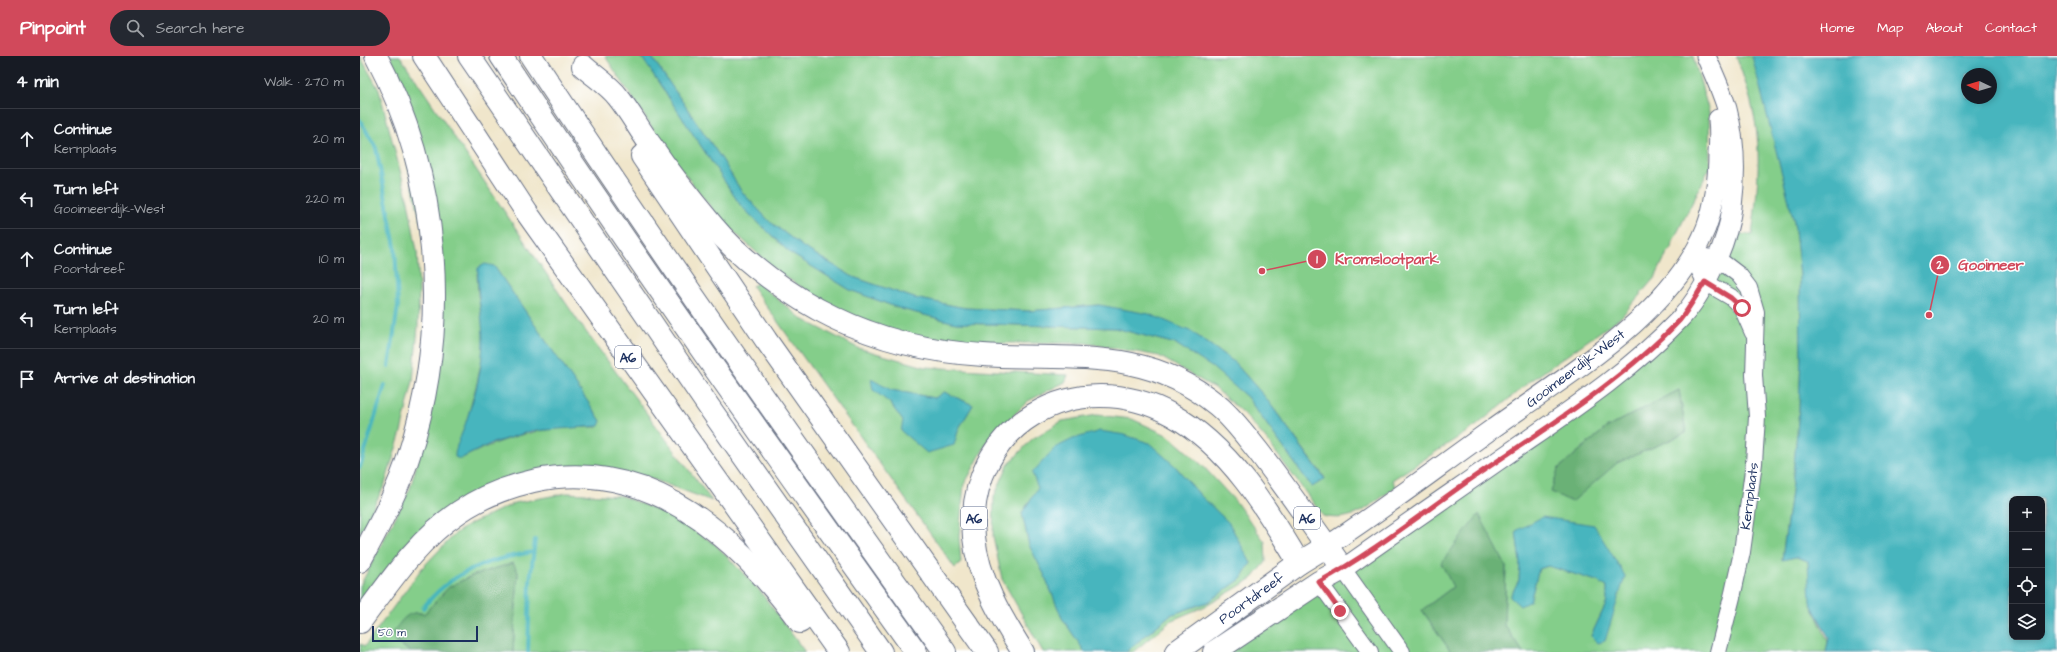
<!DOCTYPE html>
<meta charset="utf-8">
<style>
:root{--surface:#171b24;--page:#242831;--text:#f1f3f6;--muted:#9ea1a6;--line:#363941;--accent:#d1495b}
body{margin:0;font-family:"Architects Daughter",sans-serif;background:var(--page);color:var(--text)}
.controls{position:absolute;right:12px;bottom:12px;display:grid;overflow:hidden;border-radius:8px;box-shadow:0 2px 6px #0003}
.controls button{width:36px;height:36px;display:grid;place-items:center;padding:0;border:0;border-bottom:1px solid var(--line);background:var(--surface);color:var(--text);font:20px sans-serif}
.compass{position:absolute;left:1601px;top:12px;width:36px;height:36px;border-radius:50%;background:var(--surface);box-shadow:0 2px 6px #0003;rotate:274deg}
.scale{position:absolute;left:12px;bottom:10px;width:106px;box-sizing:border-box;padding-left:4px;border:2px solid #1b2f5e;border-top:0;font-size:11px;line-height:14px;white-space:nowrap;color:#1b2f5e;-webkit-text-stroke:3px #fff;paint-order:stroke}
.stop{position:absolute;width:12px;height:12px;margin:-9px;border:3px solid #d1495b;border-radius:50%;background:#fff}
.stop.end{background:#d1495b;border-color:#fff;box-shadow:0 1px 4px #0008}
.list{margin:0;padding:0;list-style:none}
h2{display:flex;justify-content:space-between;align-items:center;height:52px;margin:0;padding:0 16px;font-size:17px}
h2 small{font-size:13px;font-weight:400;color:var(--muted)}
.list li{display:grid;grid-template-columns:26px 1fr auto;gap:12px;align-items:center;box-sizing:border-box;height:60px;padding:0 16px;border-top:1px solid var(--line)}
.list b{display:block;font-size:15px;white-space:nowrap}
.list p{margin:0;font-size:13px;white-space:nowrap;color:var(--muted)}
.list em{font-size:13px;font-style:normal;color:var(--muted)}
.icon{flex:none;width:22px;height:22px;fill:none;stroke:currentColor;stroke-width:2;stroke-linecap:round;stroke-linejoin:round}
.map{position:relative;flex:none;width:1697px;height:596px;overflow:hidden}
header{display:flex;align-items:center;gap:24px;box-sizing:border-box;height:56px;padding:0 20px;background:var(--accent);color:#fff}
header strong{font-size:19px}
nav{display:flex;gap:22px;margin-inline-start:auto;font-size:14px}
.search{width:280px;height:36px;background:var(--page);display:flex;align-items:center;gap:10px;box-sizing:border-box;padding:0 14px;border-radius:22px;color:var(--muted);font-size:15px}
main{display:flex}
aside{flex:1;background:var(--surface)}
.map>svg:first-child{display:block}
</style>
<header>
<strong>Pinpoint</strong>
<div class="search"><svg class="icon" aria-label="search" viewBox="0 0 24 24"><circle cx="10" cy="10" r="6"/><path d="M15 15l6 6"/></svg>Search here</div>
<nav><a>Home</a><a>Map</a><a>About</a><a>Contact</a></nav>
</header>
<main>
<aside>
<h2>4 min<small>Walk · 270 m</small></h2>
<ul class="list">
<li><svg class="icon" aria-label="ahead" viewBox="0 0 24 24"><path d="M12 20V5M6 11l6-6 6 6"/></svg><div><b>Continue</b><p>Kernplaats</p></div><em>20 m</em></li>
<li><svg class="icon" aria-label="left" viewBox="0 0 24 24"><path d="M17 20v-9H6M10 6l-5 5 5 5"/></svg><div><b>Turn left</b><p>Gooimeerdijk-West</p></div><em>220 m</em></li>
<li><svg class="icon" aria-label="ahead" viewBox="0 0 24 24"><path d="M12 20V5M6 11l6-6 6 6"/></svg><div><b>Continue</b><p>Poortdreef</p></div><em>10 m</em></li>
<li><svg class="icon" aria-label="left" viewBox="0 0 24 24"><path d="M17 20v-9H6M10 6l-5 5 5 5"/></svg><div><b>Turn left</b><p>Kernplaats</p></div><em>20 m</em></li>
<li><svg class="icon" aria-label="arrive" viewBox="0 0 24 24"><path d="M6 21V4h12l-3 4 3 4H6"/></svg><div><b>Arrive at destination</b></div></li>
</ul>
</aside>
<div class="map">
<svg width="1697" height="596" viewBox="0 0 1697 596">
<rect width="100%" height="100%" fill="#fff"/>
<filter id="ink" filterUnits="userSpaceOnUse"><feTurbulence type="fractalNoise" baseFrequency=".025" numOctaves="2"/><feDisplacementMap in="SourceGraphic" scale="8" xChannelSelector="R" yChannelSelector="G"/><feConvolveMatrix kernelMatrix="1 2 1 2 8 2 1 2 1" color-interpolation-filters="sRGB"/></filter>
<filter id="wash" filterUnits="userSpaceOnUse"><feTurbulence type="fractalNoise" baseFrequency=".012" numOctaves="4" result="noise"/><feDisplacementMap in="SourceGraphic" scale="16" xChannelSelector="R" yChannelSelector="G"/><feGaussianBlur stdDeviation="0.9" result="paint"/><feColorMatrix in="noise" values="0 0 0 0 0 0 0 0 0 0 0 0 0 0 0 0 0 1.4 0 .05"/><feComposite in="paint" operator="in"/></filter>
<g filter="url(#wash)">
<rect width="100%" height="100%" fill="#f0e6cb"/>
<g fill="#84ce8a" stroke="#507e74" fill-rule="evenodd">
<polygon points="0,0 19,34 48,145 57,195 59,234 58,270 53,325 41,376 25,428 0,478"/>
<path d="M23 0H40L218 265 352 445 284 420 213 410 136 427 0 551V530L50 433 73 349 83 264ZM134 210 241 365 237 371C180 371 151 378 100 403L95 396 105 371 117 327 122 302 124 278 118 239 117 217Z"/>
<path d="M245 0H281L381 150 430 197 490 234 541 253 596 267 755 272 816 288 854 312 887 341 952 431 965 422 905 341 874 306 832 276 739 249 669 255 605 252 554 242 493 221 443 191 409 165 381 135 363 105 291 0H1333L1349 56 1350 111 1313 185 1312 193 1307 197 1296 220 1261 261 1168 327 1116 370 1032 424 1036 431C1011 448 994 468 963 460L906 383 883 357 856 333 799 300 726 287H618L550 280 485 258 419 217 360 163 313 103Z"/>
<path d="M1376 0H1392L1394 5 1434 165 1440 219 1441 300 1439 354 1433 420 1422 503 1436 501 1448 505 1451 548 1468 585 1466 596H1163L1144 569 1146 510 1093 531 1062 554 1091 596H864L1303 286 1372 177 1392 179C1397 139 1402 99 1394 59 1390 39 1383 19 1376 0ZM1319 334 1326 377 1257 407 1198 413 1246 372ZM1156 475 1265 520 1231 580 1247 546V531L1237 525 1188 510 1179 513 1170 545 1150 541 1159 524 1160 506Z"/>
<path d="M398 227 442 263 498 292 565 311 708 319 705 326 668 345 628 385 604 429 599 480 601 507 595 512 392 230ZM531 334 575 342 584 336 613 349 599 372 593 389 543 365 530 347Z"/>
<polygon points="737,359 772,363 809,380 842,409 876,446 905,486 906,506 893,522 848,549 812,564 773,596 766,596 810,559 848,546 881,523 891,507 840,439 815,410 678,432 662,457 669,489 684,518 702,562 725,596 683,596 642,523 633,480 634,441 648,409 672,383 702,365"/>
<polygon points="207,437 261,440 310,459 355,488 400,535 445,596 153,596 158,517 153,507 111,520 89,531 64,558 56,556 35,586 51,596 0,596 1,588 5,590 62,512 96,477 110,468 155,447"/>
</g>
<g fill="#6bb176" stroke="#43706a">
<polygon points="1319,334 1326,377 1257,407 1212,446 1191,436 1198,413 1246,372"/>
<polygon points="1119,458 1146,510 1144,569 1163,596 1091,596 1062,554 1093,531 1081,507"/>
<path d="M153 507 158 516 153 596H51L35 585 32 577C42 565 47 553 64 558L89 531 111 520Z"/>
</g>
<g fill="#46b5be" stroke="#30728e" fill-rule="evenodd">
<polygon points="281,0 291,0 363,105 381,135 409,165 443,191 493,221 554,242 605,252 669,255 739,249 789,258 832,276 874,306 905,341 965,423 952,431 887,341 853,312 816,288 755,272 596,267 541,253 490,234 430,197 381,150"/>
<path d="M1392 0H1697V596H1466L1469 582 1450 546 1448 505 1436 501 1422 504 1433 420 1439 354 1441 300 1440 219 1434 165ZM1607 18H1631V42H1607ZM1652 443H1682V581H1652Z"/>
<path d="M125 208 134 210 237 359 241 365 239 370 171 375 130 388 100 403 95 401C95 390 102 379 105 369 112 347 120 324 122 300 126 270 116 242 118 212Z"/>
<polygon points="511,323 531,334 575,342 584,336 613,349 599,372 594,389 567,397 541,375 543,365 530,347 513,334"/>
<polygon points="740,375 765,379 789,387 815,410 840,439 869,467 891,507 881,523 848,546 810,559 766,596 725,596 702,562 684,518 669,489 662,457 678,432 672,417 695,392 713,383"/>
<polygon points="1182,461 1234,469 1265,520 1245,585 1238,587 1231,580 1247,546 1247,531 1237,525 1188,510 1179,513 1170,545 1160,550 1150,541 1159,524 1160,506 1156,475"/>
</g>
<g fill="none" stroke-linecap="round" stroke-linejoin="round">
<g stroke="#46b5be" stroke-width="4">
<polyline points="0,64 16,92 35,191 38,250 29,310"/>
<polyline points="0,411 25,329"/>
<path d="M63 552C91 515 130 503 173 496"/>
<polyline points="168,596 170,525 175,484"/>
</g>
</g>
</g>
<g filter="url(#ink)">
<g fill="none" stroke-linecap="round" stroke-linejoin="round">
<defs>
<g id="minor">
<polyline points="1332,199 1358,203 1379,219 1389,232 1396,256 1394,319 1397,361 1394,407 1382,496 1373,537 1358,596"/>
<polyline points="1332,199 1345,226 1371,241 1382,252 1393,277"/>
<polyline points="983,513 1042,596"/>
<polyline points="959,526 1010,596"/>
</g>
<g id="tertiary">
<path d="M967 490C1024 453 1077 412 1132 373 1205 320 1312 259 1346 172 1355 148 1358 122 1358 97 1359 85 1359 74 1358 63"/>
<path d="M983 513C1042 471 1102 430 1162 388 1217 350 1273 312 1319 264 1344 238 1368 186 1372 151 1376 119 1375 83 1367 53 1362 35 1353 17 1346 0"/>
</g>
<polyline id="secondary" points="816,596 939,507 967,490 983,513 959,526 854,596"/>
<g id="motorway">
<polyline points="64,0 167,157 479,596"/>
<polyline points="109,0 349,351 521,596"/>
<path d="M141 0C275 202 415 399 556 596"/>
<path d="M171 0C304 202 444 399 585 596"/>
<path d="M223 10C234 20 249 29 258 41 270 56 279 73 290 88 309 116 331 144 353 170 382 205 433 242 473 261 520 284 571 296 623 299 709 305 784 289 857 349 873 362 885 379 898 395 922 426 944 458 967 490"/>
<polyline points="282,100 406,284 627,596"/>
<path d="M0 505C18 471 38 435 49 399 91 268 80 121 16 0"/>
<path d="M0 566C29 527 57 484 99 456 121 441 147 431 173 425 288 400 377 480 440 566"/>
<path d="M663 596C641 561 618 523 614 481 605 369 717 306 812 359 869 390 907 453 939 507"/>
</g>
</defs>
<use href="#minor" stroke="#666f84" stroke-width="18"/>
<use href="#tertiary" stroke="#666f84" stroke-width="21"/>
<use href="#secondary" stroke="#666f84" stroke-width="24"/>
<use href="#motorway" stroke="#666f84" stroke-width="24"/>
<use href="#minor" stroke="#fff" stroke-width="16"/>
<use href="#tertiary" stroke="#fff" stroke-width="19"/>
<use href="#secondary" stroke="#fff" stroke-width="22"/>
<use href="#motorway" stroke="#fff" stroke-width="22"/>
</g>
</g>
<g fill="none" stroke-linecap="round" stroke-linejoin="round" filter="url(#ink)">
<path stroke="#d1495b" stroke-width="5" d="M980 555 959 526C1012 497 1061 458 1111 423 1182 374 1260 327 1320 264 1329 253 1337 238 1345 226L1371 242 1382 252"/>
</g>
<g text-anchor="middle" stroke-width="3" stroke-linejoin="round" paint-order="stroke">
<g fill="#fff" stroke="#5f6d8e" stroke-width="1">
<rect x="255" y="290" width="26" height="22" rx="3"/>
<rect x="601" y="451" width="26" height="22" rx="3"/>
<rect x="934" y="451" width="26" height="22" rx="3"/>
</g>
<g font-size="13" font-weight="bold" fill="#1b2f5e">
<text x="268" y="306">A6</text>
<text x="614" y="467">A6</text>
<text x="947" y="467">A6</text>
</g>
<g font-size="14" fill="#1b2f5e" stroke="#fff">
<text transform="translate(1215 312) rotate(-37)" y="5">Gooimeerdijk-West</text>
<text transform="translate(1389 440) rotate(-83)" y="5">Kernplaats</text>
<text transform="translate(891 542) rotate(-36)" y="5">Poortdreef</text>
</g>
</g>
<path fill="none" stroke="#d1495b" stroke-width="1.5" d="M902 215L957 203M1569 259L1580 209"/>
<g fill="#d1495b" stroke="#fff" stroke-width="1.5">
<circle cx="902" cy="215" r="4"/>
<circle cx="1569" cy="259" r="4"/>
<circle cx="957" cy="203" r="10"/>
<circle cx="1580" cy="209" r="10"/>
</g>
<g font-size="12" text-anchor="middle" font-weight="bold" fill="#fff">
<text x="957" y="207">1</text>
<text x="1580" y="213">2</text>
</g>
<g font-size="15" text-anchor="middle" font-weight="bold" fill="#d1495b" stroke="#fff" stroke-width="3" stroke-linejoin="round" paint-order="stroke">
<text x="1027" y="208">Kromslootpark</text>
<text x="1631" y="214">Gooimeer</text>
</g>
</svg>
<div class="controls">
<button>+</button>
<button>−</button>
<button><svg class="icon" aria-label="locate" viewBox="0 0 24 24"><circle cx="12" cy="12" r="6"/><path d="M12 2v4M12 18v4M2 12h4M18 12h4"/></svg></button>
<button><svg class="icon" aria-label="layers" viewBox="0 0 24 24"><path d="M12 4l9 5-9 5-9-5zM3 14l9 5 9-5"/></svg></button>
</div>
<svg class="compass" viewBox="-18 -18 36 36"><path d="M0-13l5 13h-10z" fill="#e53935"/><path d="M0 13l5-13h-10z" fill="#9ea1a6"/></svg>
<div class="scale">50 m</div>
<div class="stop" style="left:1382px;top:252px"></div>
<div class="stop end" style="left:980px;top:555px"></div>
</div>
</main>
